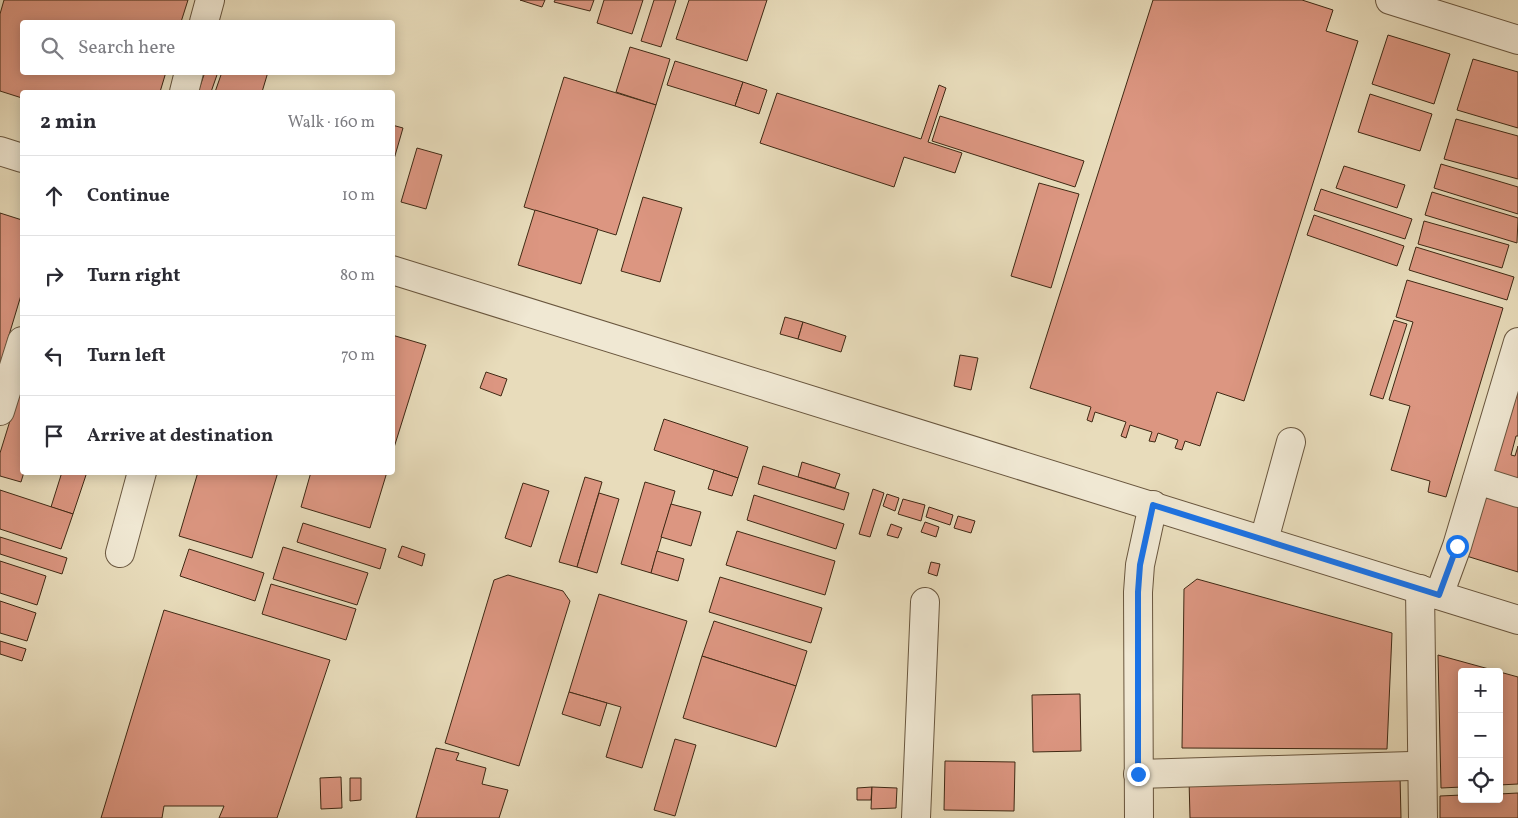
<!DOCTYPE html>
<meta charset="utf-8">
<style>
:root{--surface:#fff;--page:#f2f2f3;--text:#2b2b33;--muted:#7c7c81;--line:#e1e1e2}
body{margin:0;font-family:Vollkorn,serif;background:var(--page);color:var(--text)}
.controls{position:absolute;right:15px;bottom:15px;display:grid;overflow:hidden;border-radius:5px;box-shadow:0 2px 12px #0003}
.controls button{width:45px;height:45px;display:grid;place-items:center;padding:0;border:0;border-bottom:1px solid var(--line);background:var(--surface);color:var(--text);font:25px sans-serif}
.stop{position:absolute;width:15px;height:15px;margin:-11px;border:4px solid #1a73e8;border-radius:50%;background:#fff}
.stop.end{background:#1a73e8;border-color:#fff;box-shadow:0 1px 5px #0008}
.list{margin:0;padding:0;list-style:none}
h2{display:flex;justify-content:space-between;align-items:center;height:65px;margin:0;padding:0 20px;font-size:21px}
h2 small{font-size:16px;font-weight:400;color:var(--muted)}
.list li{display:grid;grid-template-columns:32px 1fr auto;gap:15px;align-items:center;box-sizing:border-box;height:80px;padding:0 20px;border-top:1px solid var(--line)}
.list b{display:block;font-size:19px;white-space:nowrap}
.list em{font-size:16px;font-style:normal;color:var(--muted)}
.icon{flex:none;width:28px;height:28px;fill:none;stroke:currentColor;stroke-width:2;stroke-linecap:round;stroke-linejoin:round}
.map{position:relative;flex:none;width:1518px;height:818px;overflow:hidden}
.search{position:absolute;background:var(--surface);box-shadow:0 2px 12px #0003;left:20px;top:20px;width:375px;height:55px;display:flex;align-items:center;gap:12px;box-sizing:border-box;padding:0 18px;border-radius:5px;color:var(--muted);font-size:19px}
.panel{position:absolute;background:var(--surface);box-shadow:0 2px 12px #0003;left:20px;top:90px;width:375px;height:385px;border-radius:5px}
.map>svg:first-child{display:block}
</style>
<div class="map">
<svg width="1518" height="818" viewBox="0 0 1518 818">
<rect width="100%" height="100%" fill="#e8dcbb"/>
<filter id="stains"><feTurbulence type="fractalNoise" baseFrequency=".004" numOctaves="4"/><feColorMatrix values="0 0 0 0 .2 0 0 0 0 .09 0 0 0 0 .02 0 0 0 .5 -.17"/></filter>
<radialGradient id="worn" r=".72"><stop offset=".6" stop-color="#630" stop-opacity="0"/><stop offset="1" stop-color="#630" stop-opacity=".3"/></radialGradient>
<g fill="#dc9681" stroke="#3f2914">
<polygon points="4,0 188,0 181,22 22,22 22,72 166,72 160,92 22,92 22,98 0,91 0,14"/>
<polygon points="520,0 545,0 542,7"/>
<polygon points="555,0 594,0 590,11 554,2"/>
<polygon points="604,0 643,0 632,34 597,23"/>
<polygon points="654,0 676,0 661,47 641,41"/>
<polygon points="689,0 767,0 747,61 676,39"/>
<polygon points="1153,0 1302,0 1333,10 1326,31 1358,41 1244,401 1217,392 1200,446 1185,441 1182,450 1175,448 1178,440 1158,433 1155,442 1149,441 1152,432 1130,425 1126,438 1121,436 1126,422 1095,412 1092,422 1087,420 1091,407 1030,388"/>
<polygon points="1388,35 1450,54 1434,104 1372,84"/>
<polygon points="630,47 670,59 656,105 616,92"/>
<polygon points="1473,59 1518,72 1518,128 1457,110"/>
<polygon points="675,61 743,82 735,106 667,85"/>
<polygon points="205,72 218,72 211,92 198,92"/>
<polygon points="222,72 268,72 262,92 215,92"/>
<polygon points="564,77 656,105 616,235 524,207"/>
<polygon points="743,82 767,90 759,114 735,106"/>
<polygon points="939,85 946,88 928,142 962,153 955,173 904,157 894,187 760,143 777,93 921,139"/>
<polygon points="1370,94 1432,114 1420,151 1358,132"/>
<polygon points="940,116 1084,161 1075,187 932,141"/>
<polygon points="1456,119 1518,136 1518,179 1444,159"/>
<polygon points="392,125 403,128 392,166"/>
<polygon points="417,148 442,155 426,209 401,202"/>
<polygon points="1441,164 1518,187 1518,214 1434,188"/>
<polygon points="1344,166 1405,185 1397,208 1336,188"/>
<polygon points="1039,183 1079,194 1051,288 1011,276"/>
<polygon points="1321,189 1412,219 1405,239 1314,210"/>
<polygon points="1432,192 1518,218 1517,243 1425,215"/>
<polygon points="643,197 682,208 660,282 621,271"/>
<polygon points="535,210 598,229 581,284 518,265"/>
<polygon points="0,213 22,220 22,292 0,365"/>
<polygon points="1314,215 1404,246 1397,266 1307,235"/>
<polygon points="1424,221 1509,245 1502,268 1418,244"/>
<polygon points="1416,247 1514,277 1507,300 1409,270"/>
<polygon points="1407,280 1503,308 1446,497 1428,492 1430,481 1391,470 1410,406 1389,400 1413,322 1396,317"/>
<polygon points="785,317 803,322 798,339 780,334"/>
<polygon points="1394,320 1407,324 1383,399 1370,395"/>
<polygon points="803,322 846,336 841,352 798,339"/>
<polygon points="392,335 426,345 392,454"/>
<polygon points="960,355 978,358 971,390 954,386"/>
<polygon points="486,372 507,379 501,396 480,388"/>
<polygon points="1518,374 1518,436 1516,436 1511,455 1515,456 1518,446 1518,485 1487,475"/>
<polygon points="22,382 24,472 21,482 0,476 0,453"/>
<polygon points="664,419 748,447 738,478 654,450"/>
<polygon points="802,462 840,474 835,488 798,477"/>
<polygon points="763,466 849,493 844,510 758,484"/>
<polygon points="714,470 738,478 732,496 708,489"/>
<polygon points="62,472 87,472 73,514 51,507"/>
<polygon points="198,472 278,472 252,558 179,536"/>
<polygon points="311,472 387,472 370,528 301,507"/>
<polygon points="585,477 602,482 577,567 559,562"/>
<polygon points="645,482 675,491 651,573 621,564"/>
<polygon points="523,483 549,491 531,547 505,538"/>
<polygon points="1481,487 1518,499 1518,572 1460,554"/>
<polygon points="873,489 884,493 870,537 859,534"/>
<polygon points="0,490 73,514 61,549 0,529"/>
<polygon points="599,493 619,499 597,573 577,567"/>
<polygon points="887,494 899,498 895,511 883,506"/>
<polygon points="754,495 844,524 836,549 747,520"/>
<polygon points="903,499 925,505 921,521 898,514"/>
<polygon points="671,504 701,512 691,546 661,537"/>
<polygon points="929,507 953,515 950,525 926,517"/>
<polygon points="958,516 975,521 971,533 954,528"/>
<polygon points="925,522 939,527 936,537 921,532"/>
<polygon points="303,523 386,549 380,569 297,542"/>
<polygon points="891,524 902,528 898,538 887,535"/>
<polygon points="737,531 835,561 825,595 726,565"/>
<polygon points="0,537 67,558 62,574 0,554"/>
<polygon points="402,546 425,554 422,566 398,557"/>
<polygon points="283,547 368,573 357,605 273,579"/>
<polygon points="189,549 264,573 255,601 180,576"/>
<polygon points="657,551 684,559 678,581 651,573"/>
<polygon points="0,561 46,576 37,605 0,593"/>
<polygon points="931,562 940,564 937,576 928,573"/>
<polygon points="508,575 563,591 570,601 519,766 445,743 494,580"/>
<polygon points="720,577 822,608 811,643 709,612"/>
<polygon points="1197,579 1392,633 1387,749 1182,748 1184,589"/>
<polygon points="271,584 356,609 346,640 262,614"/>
<polygon points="599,594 687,621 642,768 606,757 621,707 569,692"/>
<polygon points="0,601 36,613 27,641 0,633"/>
<polygon points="164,610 330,660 277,818 219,818 224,806 164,806 162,818 101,818"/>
<polygon points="714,621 807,651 796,686 702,656"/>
<polygon points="0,641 26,649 22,661 0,654"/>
<polygon points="1438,655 1518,677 1518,784 1499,785 1499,672 1462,672 1462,787 1441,788"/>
<polygon points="702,656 796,686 776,747 683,718"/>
<polygon points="569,692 607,703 600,726 562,714"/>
<polygon points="1080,694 1081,751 1033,752 1032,695"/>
<polygon points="675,739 696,745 675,816 654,810"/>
<polygon points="436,748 459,753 456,760 486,768 482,784 508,790 499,818 416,818"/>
<polygon points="945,761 1015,762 1014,811 944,810"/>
<polygon points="1400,776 1401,818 1190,818 1189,779"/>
<polygon points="341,777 342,808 321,809 320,778"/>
<polygon points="350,778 361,778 361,800 350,801"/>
<polygon points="872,787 871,800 857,800 857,788"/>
<polygon points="872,787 897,788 896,808 871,809"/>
<polygon points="1518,793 1518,818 1440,818 1440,796 1462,795 1462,799 1499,799 1499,794"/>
</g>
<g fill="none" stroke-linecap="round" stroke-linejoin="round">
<defs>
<g id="minor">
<polyline points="1390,0 1518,40"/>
<polyline points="204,22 210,0"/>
<polyline points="184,92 189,72"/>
<polyline points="0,151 22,158"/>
<polyline points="392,270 1518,620"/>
<polyline points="0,411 22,341"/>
<polyline points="1477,480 1518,493"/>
<polyline points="1264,540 1291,442"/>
<polyline points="120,553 142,472"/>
<polyline points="1420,589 1423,818"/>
<polyline points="1439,595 1457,546 1518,342"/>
<polyline points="1138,774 1411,766"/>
<polyline points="916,818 925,602"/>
<polyline points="1139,818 1138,592 1140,565 1153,505"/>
</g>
</defs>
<use href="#minor" stroke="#69563e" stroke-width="30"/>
<use href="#minor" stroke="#f0e8d3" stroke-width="28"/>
</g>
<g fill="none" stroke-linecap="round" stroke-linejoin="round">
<polyline stroke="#1a73e8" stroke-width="6" points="1138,774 1138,592 1140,565 1153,505 1439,595 1457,546"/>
</g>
<rect width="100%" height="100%" filter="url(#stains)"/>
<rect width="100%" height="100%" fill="url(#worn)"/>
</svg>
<div class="controls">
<button>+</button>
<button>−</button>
<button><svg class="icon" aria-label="locate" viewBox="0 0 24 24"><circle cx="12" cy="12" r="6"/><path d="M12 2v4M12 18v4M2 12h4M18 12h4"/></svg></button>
</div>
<div class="stop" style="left:1457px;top:546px"></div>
<div class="stop end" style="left:1138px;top:774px"></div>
<div class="search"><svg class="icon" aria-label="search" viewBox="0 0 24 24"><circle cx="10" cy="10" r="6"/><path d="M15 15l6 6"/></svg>Search here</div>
<section class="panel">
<h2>2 min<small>Walk · 160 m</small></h2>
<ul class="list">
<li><svg class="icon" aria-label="ahead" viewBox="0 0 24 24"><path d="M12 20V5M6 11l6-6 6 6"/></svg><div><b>Continue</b></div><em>10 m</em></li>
<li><svg class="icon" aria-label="right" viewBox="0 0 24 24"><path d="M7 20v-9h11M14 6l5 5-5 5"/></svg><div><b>Turn right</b></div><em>80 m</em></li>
<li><svg class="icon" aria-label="left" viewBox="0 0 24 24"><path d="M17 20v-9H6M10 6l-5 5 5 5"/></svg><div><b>Turn left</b></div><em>70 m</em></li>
<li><svg class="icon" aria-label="arrive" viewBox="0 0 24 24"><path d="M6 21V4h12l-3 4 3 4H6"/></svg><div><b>Arrive at destination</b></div></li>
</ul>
</section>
</div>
